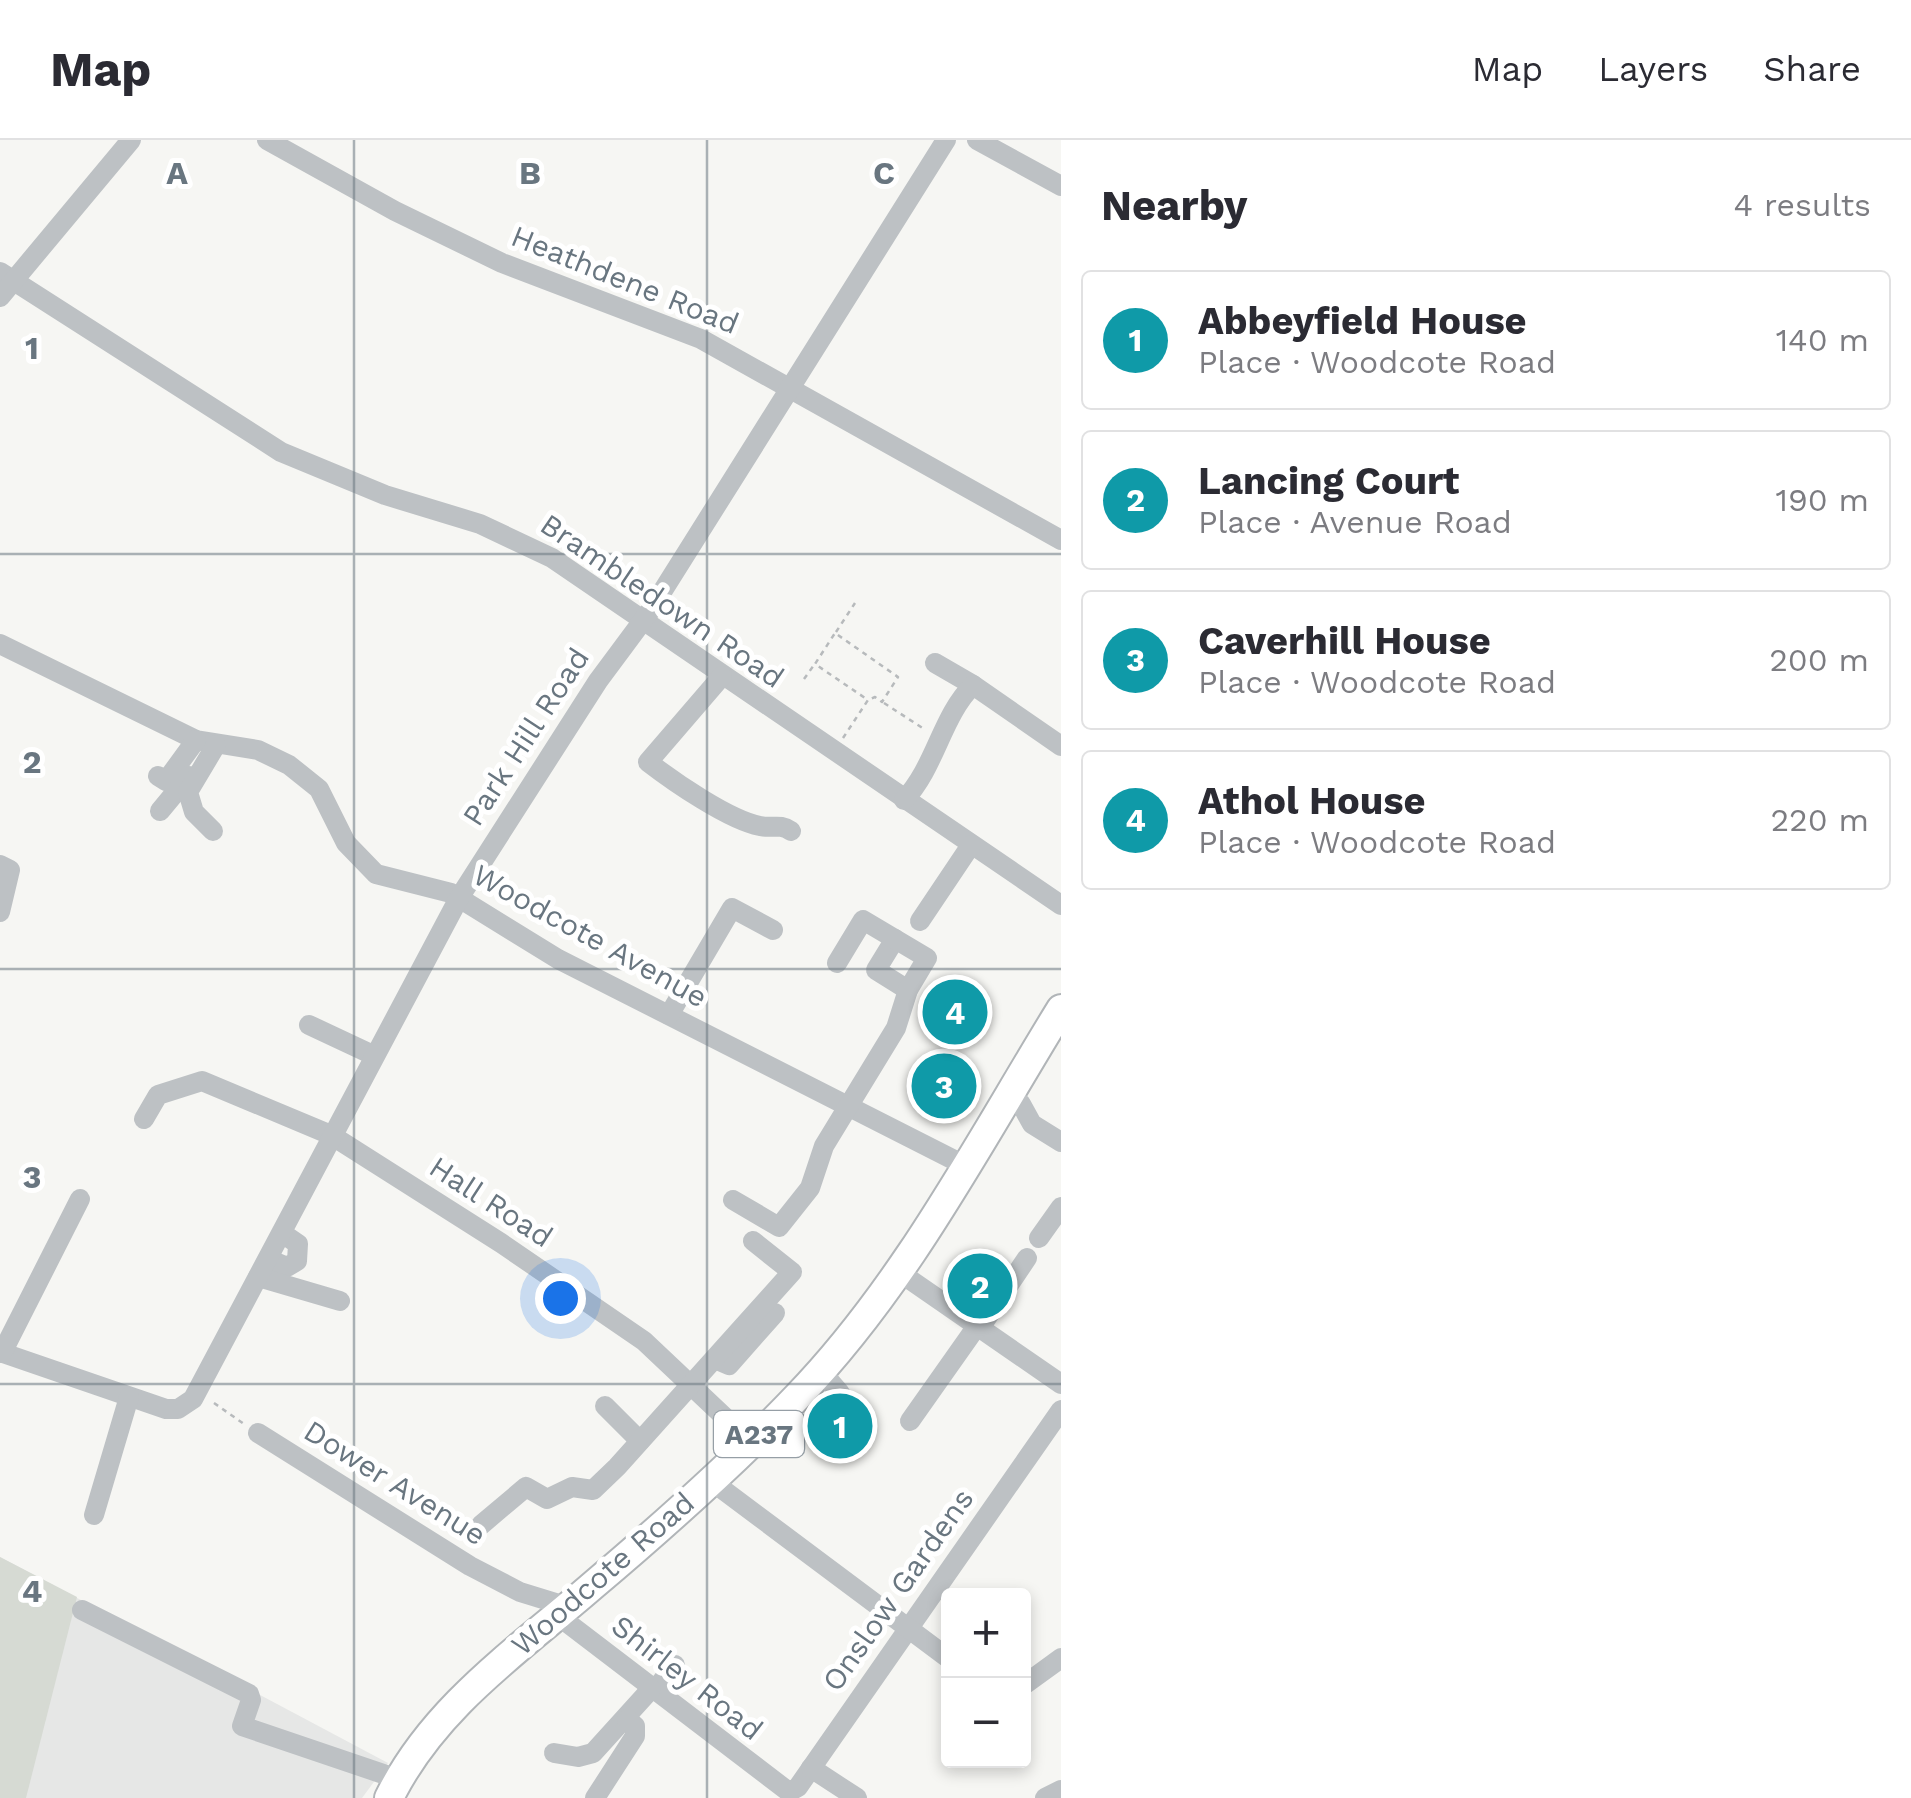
<!DOCTYPE html>
<meta charset="utf-8">
<style>
:root{--surface:#fff;--page:#f2f2f3;--text:#2b2b33;--muted:#7c7c81;--line:#e1e1e2;--accent:#cc5c3d}
body{margin:0;font-family:"Work Sans",sans-serif;background:var(--page);color:var(--text)}
.controls{position:absolute;right:30px;bottom:30px;display:grid;overflow:hidden;border-radius:10px;box-shadow:0 5px 15px #0003}
.controls button{width:90px;height:90px;display:grid;place-items:center;padding:0;border:0;border-bottom:2px solid var(--line);background:var(--surface);color:var(--text);font:50px sans-serif}
.you{position:absolute;left:560px;top:1158px;width:35px;height:35px;margin:-25px;border:8px solid #fff;border-radius:50%;background:#1a73e8;box-shadow:0 0 0 15px #1a73e833}
.badge{display:grid;place-items:center;width:65px;height:65px;border-radius:50%;background:var(--accent);color:#fff;font-size:32px;font-weight:700}
.pin{position:absolute;translate:-50% -50%;border:5px solid #fff;box-shadow:0 2px 10px #0006}
.list{margin:0;padding:0;list-style:none}
h2{display:flex;justify-content:space-between;align-items:center;height:130px;margin:0;padding:0 40px;font-size:42px}
h2 small{font-size:32px;font-weight:400;color:var(--muted)}
.list li{display:grid;grid-template-columns:65px 1fr auto;gap:30px;align-items:center;box-sizing:border-box;height:140px;margin:0 20px 20px;padding:0 20px;border:2px solid var(--line);border-radius:10px}
.list b{display:block;font-size:38px;white-space:nowrap}
.list p{margin:0;font-size:32px;white-space:nowrap;color:var(--muted)}
.list em{font-size:32px;font-style:normal;color:var(--muted)}
.map{position:relative;flex:none;width:1061px;height:1658px;overflow:hidden}
header{display:flex;align-items:center;gap:60px;box-sizing:border-box;height:140px;padding:0 50px;background:var(--surface);border-bottom:2px solid var(--line)}
header strong{font-size:48px}
nav{display:flex;gap:55px;margin-inline-start:auto;font-size:35px}
main{display:flex}
aside{flex:1;background:var(--surface)}
.map>svg:first-child{display:block}
</style>
<header>
<strong>Map</strong>
<nav><a>Map</a><a>Layers</a><a>Share</a></nav>
</header>
<main>
<div class="map">
<svg width="1061" height="1658" viewBox="0 0 1061 1658">
<rect width="100%" height="100%" fill="#f6f6f3"/>
<polygon fill="#e6e7e6" points="0,1417 388,1623 362,1658 0,1658"/>
<polygon fill="#d6dad3" points="0,1417 77,1457 26,1658 0,1658"/>
<g fill="none" stroke-linecap="round" stroke-linejoin="round">
<defs>
<path id="major" d="M389 1658C433 1568 517 1511 591 1447 662 1387 733 1324 797 1257 906 1144 979 1002 1061 869"/>
</defs>
<use href="#major" stroke="#b1b5b8" stroke-width="32"/>
<g stroke="#b7babc" stroke-width="2.5" stroke-dasharray="5 5" stroke-linecap="butt">
<polyline points="836,492 855,463"/>
<polyline points="804,539 814,525"/>
<polyline points="884,563 924,589"/>
<polyline points="843,598 868,560 815,524 835,493 898,537 882,562 875,557 868,560"/>
<polyline points="214,1263 244,1284"/>
</g>
<g stroke="#bdc1c4" stroke-width="20">
<polyline points="267,0 395,71 502,123 701,199 1061,400"/>
<polyline points="977,0 1061,46"/>
<polyline points="0,132 281,312 385,355 480,384 552,418 1061,765"/>
<polyline points="0,157 131,0"/>
<polyline points="0,504 196,600 258,610 289,625 319,649 346,703 376,734 451,753 558,819 964,1025"/>
<polyline points="935,523 973,545"/>
<path d="M722 536 648 622C674 642 729 680 760 686 773 689 779 683 791 691"/>
<polyline points="158,636 166,641 196,600"/>
<path d="M904 660C936 626 941 577 973 545L1061 606"/>
<polyline points="160,671 189,636"/>
<polyline points="213,691 194,672 188,652 216,605"/>
<polyline points="0,725 10,730 0,772"/>
<polyline points="920,781 971,705"/>
<polyline points="895,799 876,830 908,850"/>
<polyline points="669,875 732,768 773,790"/>
<polyline points="309,885 373,915"/>
<polyline points="1007,955 1021,964 1032,984 1061,1002"/>
<polyline points="144,979 158,955 202,941 331,995 501,1103 644,1201 751,1302"/>
<polyline points="733,1060 779,1087 810,1048 824,1006 896,888 908,850 927,818 863,780 837,823"/>
<polyline points="1039,1098 1061,1067"/>
<polyline points="268,1119 287,1127 297,1121 298,1104 282,1093"/>
<polyline points="899,1132 1061,1244"/>
<polyline points="258,1137 340,1161"/>
<polyline points="980,1188 1027,1118"/>
<polyline points="0,1212 166,1269 178,1269 193,1259 459,758 598,541 650,471 946,0"/>
<polyline points="2,1213 80,1059"/>
<polyline points="715,1219 729,1225 775,1173"/>
<polyline points="605,1266 640,1301"/>
<polyline points="910,1281 977,1186"/>
<polyline points="805,1291 840,1253 821,1231"/>
<polyline points="258,1293 470,1426 520,1452 559,1464 565,1481 789,1652 798,1647 1061,1270"/>
<polyline points="710,1340 948,1518"/>
<polyline points="94,1375 129,1257"/>
<polyline points="481,1385 526,1347 547,1359 572,1347 593,1350 617,1327 792,1132 753,1101"/>
<polyline points="82,1470 249,1554 251,1560 242,1586 398,1639"/>
<polyline points="1024,1545 1061,1518"/>
<polyline points="654,1551 675,1525"/>
<polyline points="554,1613 578,1617 593,1613 651,1549"/>
<polyline points="811,1628 857,1658"/>
<polyline points="595,1658 635,1596 635,1586 627,1579"/>
<polyline points="1045,1658 1061,1650"/>
</g>
<use href="#major" stroke="#fff" stroke-width="28"/>
</g>
<path fill="none" stroke="#697680" stroke-width="2.5" stroke-opacity="0.55" d="M354 0V1658M707 0V1658M0 414H1061M0 829H1061M0 1244H1061"/>
<g text-anchor="middle" stroke-width="10" stroke-linejoin="round" paint-order="stroke">
<rect fill="#fff" stroke="#969fa6" stroke-width="2.5" x="714" y="1271" width="90" height="46" rx="8"/>
<g font-size="28" font-weight="bold" fill="#697680">
<text x="759" y="1304">A237</text>
</g>
<g font-size="30" fill="#697680" stroke="#fff">
<text transform="translate(625 140) rotate(22)" y="10">Heathdene Road</text>
<text transform="translate(662 461) rotate(34)" y="10">Brambledown Road</text>
<text transform="translate(526 597) rotate(-57)" y="10">Park Hill Road</text>
<text transform="translate(590 796) rotate(29)" y="10">Woodcote Avenue</text>
<text transform="translate(491 1062) rotate(33)" y="10">Hall Road</text>
<text transform="translate(395 1343) rotate(32)" y="10">Dower Avenue</text>
<text transform="translate(603 1434) rotate(-41)" y="10">Woodcote Road</text>
<text transform="translate(898 1450) rotate(-55)" y="10">Onslow Gardens</text>
<text transform="translate(687 1538) rotate(38)" y="10">Shirley Road</text>
</g>
</g>
<g font-size="32" text-anchor="middle" font-weight="bold" fill="#697680" stroke="#fff" stroke-width="10" stroke-linejoin="round" paint-order="stroke">
<text x="177" y="44">A</text>
<text x="530" y="44">B</text>
<text x="884" y="44">C</text>
<text x="32" y="219">1</text>
<text x="32" y="633">2</text>
<text x="32" y="1048">3</text>
<text x="32" y="1462">4</text>
</g>
</svg>
<div class="controls">
<button>+</button>
<button>−</button>
</div>
<div class="you"></div>
<div class="pin badge" style="left:840px;top:1286px;background:#0f9aa8">1</div>
<div class="pin badge" style="left:980px;top:1146px;background:#0f9aa8">2</div>
<div class="pin badge" style="left:944px;top:946px;background:#0f9aa8">3</div>
<div class="pin badge" style="left:955px;top:872px;background:#0f9aa8">4</div>
</div>
<aside>
<h2>Nearby<small>4 results</small></h2>
<ul class="list">
<li><span class="badge" style="background:#0f9aa8">1</span><div><b>Abbeyfield House</b><p>Place · Woodcote Road</p></div><em>140 m</em></li>
<li><span class="badge" style="background:#0f9aa8">2</span><div><b>Lancing Court</b><p>Place · Avenue Road</p></div><em>190 m</em></li>
<li><span class="badge" style="background:#0f9aa8">3</span><div><b>Caverhill House</b><p>Place · Woodcote Road</p></div><em>200 m</em></li>
<li><span class="badge" style="background:#0f9aa8">4</span><div><b>Athol House</b><p>Place · Woodcote Road</p></div><em>220 m</em></li>
</ul>
</aside>
</main>
